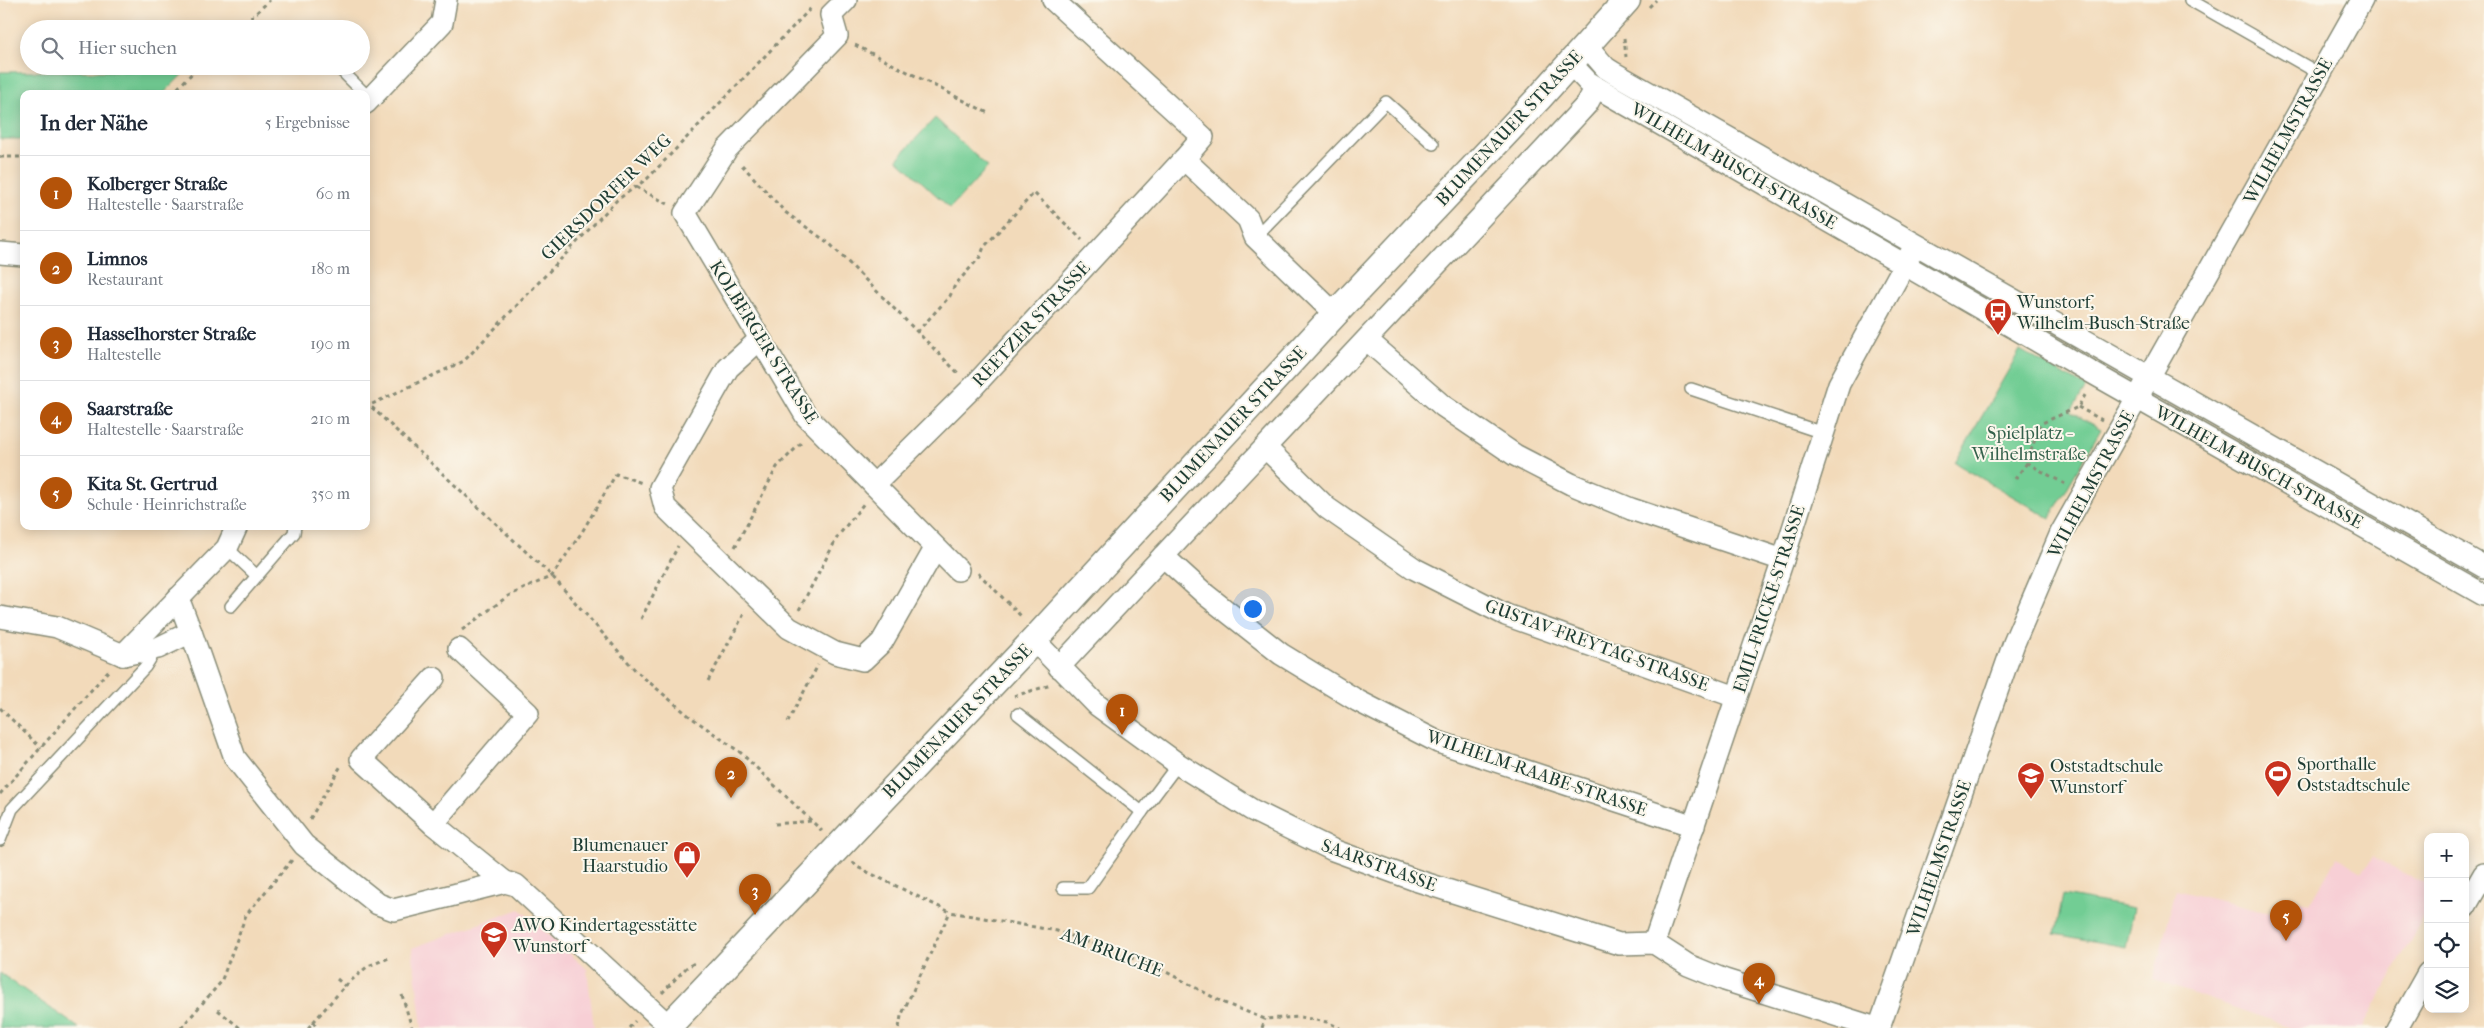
<!DOCTYPE html>
<html lang="de">
<meta charset="utf-8">
<style>
:root{--surface:#fff;--page:#f2f2f3;--text:#1f2937;--muted:#747a83;--line:#e0e1e3;--accent:#b45309}
body{margin:0;font-family:"IM FELL French Canon",serif;background:var(--page);color:var(--text)}
.controls{position:absolute;right:15px;bottom:15px;display:grid;overflow:hidden;border-radius:10px;box-shadow:0 2px 12px #0003}
.controls button{width:45px;height:45px;display:grid;place-items:center;padding:0;border:0;border-bottom:1px solid var(--line);background:var(--surface);color:var(--text);font:25px sans-serif}
.you{position:absolute;left:1252px;top:608px;width:18px;height:18px;margin:-12px;border:4px solid #fff;border-radius:50%;background:#1a73e8;box-shadow:0 0 0 8px #1a73e833}
.badge{display:grid;place-items:center;width:32px;height:32px;border-radius:50%;background:var(--accent);color:#fff;font-size:16px;font-weight:700}
.pin{position:absolute;translate:-50% -41px;filter:drop-shadow(0 1px 2px #0008)}
.pin::after{content:'';position:absolute;top:26px;width:18px;height:15px;background:inherit;clip-path:polygon(0 0,100% 0,50% 100%)}
.list{margin:0;padding:0;list-style:none}
h2{display:flex;justify-content:space-between;align-items:center;height:65px;margin:0;padding:0 20px;font-size:21px}
h2 small{font-size:16px;font-weight:400;color:var(--muted)}
.list li{display:grid;grid-template-columns:32px 1fr auto;gap:15px;align-items:center;box-sizing:border-box;height:75px;padding:0 20px;border-top:1px solid var(--line)}
.list b{display:block;font-size:19px;white-space:nowrap}
.list p{margin:0;font-size:16px;white-space:nowrap;color:var(--muted)}
.list em{font-size:16px;font-style:normal;color:var(--muted)}
.icon{flex:none;width:28px;height:28px;fill:none;stroke:currentColor;stroke-width:2;stroke-linecap:round;stroke-linejoin:round}
.map{position:relative;flex:none;width:2484px;height:1028px;overflow:hidden}
.search{position:absolute;background:var(--surface);box-shadow:0 2px 12px #0003;left:20px;top:20px;width:350px;height:55px;display:flex;align-items:center;gap:12px;box-sizing:border-box;padding:0 18px;border-radius:28px;color:var(--muted);font-size:19px}
.panel{position:absolute;background:var(--surface);box-shadow:0 2px 12px #0003;left:20px;top:90px;width:350px;height:440px;border-radius:10px}
.map>svg:first-child{display:block}
</style>
<div class="map">
<svg width="2484" height="1028" viewBox="0 0 2484 1028">
<rect width="100%" height="100%" fill="#fbf7ec"/>
<filter id="ink" filterUnits="userSpaceOnUse"><feTurbulence type="fractalNoise" baseFrequency=".02" numOctaves="2"/><feDisplacementMap in="SourceGraphic" scale="10" xChannelSelector="R" yChannelSelector="G"/><feConvolveMatrix kernelMatrix="1 2 1 2 8 2 1 2 1" color-interpolation-filters="sRGB"/></filter>
<filter id="wash" filterUnits="userSpaceOnUse"><feTurbulence type="fractalNoise" baseFrequency=".0096" numOctaves="4" result="noise"/><feDisplacementMap in="SourceGraphic" scale="20" xChannelSelector="R" yChannelSelector="G"/><feGaussianBlur stdDeviation="1.12" result="paint"/><feColorMatrix in="noise" values="0 0 0 0 0 0 0 0 0 0 0 0 0 0 0 0 0 1.4 0 .05"/><feComposite in="paint" operator="in"/></filter>
<g filter="url(#wash)">
<rect width="100%" height="100%" fill="#f2daba"/>
<g fill="#f7cfd5">
<polygon points="2337,857 2362,872 2373,857 2428,885 2428,909 2362,1028 2294,1028 2153,980 2176,890 2277,915 2282,895 2310,904"/>
<polygon points="520,909 587,969 594,1028 422,1028 412,948"/>
</g>
<g fill="#72cd94" stroke="#488564">
<polygon points="144,66 191,66 163,94 24,94 24,139 0,139 0,72 140,71"/>
<polygon points="935,118 988,167 950,208 897,159"/>
<polygon points="2020,350 2086,387 2071,412 2101,429 2050,518 1955,463"/>
<polygon points="2063,895 2134,908 2126,947 2055,934"/>
<polygon points="0,973 79,1028 0,1028"/>
</g>
</g>
<g filter="url(#ink)">
<g fill="none" stroke-linecap="round" stroke-linejoin="round">
<defs>
<g id="service">
<polyline points="2190,0 2320,74"/>
<polyline points="337,66 365,94"/>
<polyline points="1255,237 1386,102 1433,144"/>
<polyline points="1691,389 1823,433"/>
<polyline points="227,548 257,576"/>
<polyline points="231,606 294,533 295,526"/>
<polyline points="1018,714 1142,812 1178,764"/>
<polyline points="0,840 12,809 145,667 157,648"/>
<polyline points="1063,888 1088,888 1142,812"/>
</g>
<g id="minor">
<polyline points="846,0 831,15 837,36 727,149 685,213 806,416 958,570"/>
<polyline points="1053,0 1203,137 1184,159 1248,219 1255,237 1335,314"/>
<polyline points="1586,45 1606,68 1614,73 2484,567"/>
<polyline points="1570,63 1588,82 1596,87 2096,375 2484,595"/>
<polyline points="366,103 442,23 446,0"/>
<polyline points="0,253 24,255"/>
<polyline points="759,340 728,368 660,488 665,507 789,628 835,653 863,660 882,642 935,549"/>
<polyline points="1367,340 1443,406 1515,455 1571,484 1631,509 1783,560"/>
<polyline points="1267,449 1327,508 1415,569 1506,615 1736,697"/>
<polyline points="874,485 973,387 1184,159"/>
<polyline points="1163,556 1206,595 1281,654 1358,701 1438,742 1694,826"/>
<polyline points="178,598 191,632"/>
<polyline points="0,617 57,627 123,655"/>
<polyline points="1034,640 1097,705 1178,764 1252,810 1333,850 1415,880 1619,944 1654,943 1688,965 1725,980 1876,1028"/>
<polyline points="123,655 158,648 191,632 235,758 304,845 378,904 394,910 505,882 516,885 669,1026"/>
<polyline points="123,655 227,548 237,526"/>
<polyline points="1059,667 1575,117 1587,104 1596,87"/>
<polyline points="434,678 361,759 433,824 505,882"/>
<polyline points="433,824 528,713 459,649"/>
<polyline points="2465,907 2484,874"/>
<polyline points="1654,943 1783,560 1839,384 1912,251"/>
<polyline points="1879,1028 2014,643 2061,533 2362,0"/>
<polyline points="2397,1028 2428,973"/>
</g>
<polyline id="tertiary" points="667,1028 1034,640 1335,314 1539,98 1627,0"/>
</defs>
<use href="#service" stroke="#888c77" stroke-width="14"/>
<use href="#minor" stroke="#888c77" stroke-width="24"/>
<use href="#tertiary" stroke="#888c77" stroke-width="29"/>
<g stroke="#888c77" stroke-width="3" stroke-dasharray="4 4" stroke-linecap="butt">
<polyline points="1649,7 1656,0"/>
<polyline points="239,29 270,0"/>
<polyline points="1624,38 1626,57"/>
<polyline points="855,45 990,114"/>
<polyline points="172,94 199,66"/>
<polyline points="0,157 24,157"/>
<polyline points="742,165 785,212 830,244 958,373"/>
<polyline points="636,187 668,204"/>
<polyline points="917,332 950,296 955,285 980,257 984,247 1034,193 1082,240"/>
<polyline points="366,402 552,576 636,671 688,715 741,753 822,831"/>
<polyline points="2078,407 2102,420"/>
<polyline points="366,409 370,405 464,361 617,200 648,178 811,8"/>
<polyline points="2015,479 2027,463"/>
<polyline points="2065,484 2027,463 2040,424 2078,407 2087,392"/>
<polyline points="735,547 777,467 802,442"/>
<polyline points="978,573 1023,618"/>
<polyline points="799,610 838,536 865,502"/>
<polyline points="641,619 678,546"/>
<polyline points="462,630 508,596 552,576 582,532 616,474 642,483"/>
<polyline points="708,681 745,612"/>
<polyline points="1014,696 1051,685"/>
<polyline points="0,708 41,748"/>
<polyline points="788,722 818,665"/>
<polyline points="0,794 109,670"/>
<polyline points="310,819 342,764"/>
<polyline points="775,824 812,821"/>
<polyline points="853,862 857,867 950,912 1057,931 1159,968 1224,1003 1265,1019 1300,1017 1327,1022 1340,1028"/>
<polyline points="337,979 345,986"/>
<polyline points="662,993 686,968 696,962"/>
<polyline points="402,995 412,1028"/>
<polyline points="218,1010 240,1028"/>
<polyline points="313,1022 317,1028"/>
<polyline points="181,1028 221,982 246,915 292,860"/>
<polyline points="308,1028 345,986 368,966 389,958"/>
<polyline points="629,1028 635,1021"/>
<polyline points="899,1028 901,1016 950,912"/>
<polyline points="1262,1028 1265,1019"/>
</g>
<use href="#service" stroke="#fff" stroke-width="11"/>
<use href="#minor" stroke="#fff" stroke-width="21"/>
<use href="#tertiary" stroke="#fff" stroke-width="26"/>
</g>
</g>
<defs>
<symbol id="bus-pin" viewBox="-11 -11 22 30"><path d="M0 17L-7.5 6A9.5 9.5 0 1 1 7.5 6Z" fill="#c8321e" stroke="#fbf7ec"/><path d="M-5-6H5V4H4V6H2V4H-2V6H-4V4H-5ZM-3.5-4V0h7V-4ZM-3.5 1.2v1.5H-2V1.2ZM2 1.2v1.5H3.5V1.2Z" fill="#fff"/></symbol>
<symbol id="stadium-pin" viewBox="-11 -11 22 30"><path d="M0 17L-7.5 6A9.5 9.5 0 1 1 7.5 6Z" fill="#c8321e" stroke="#fbf7ec"/><path d="M0-5a6.5 5 0 1 0 0 10a6.5 5 0 1 0 0-10ZM-3.5-1.8h7v3.6h-7Z" fill="#fff"/></symbol>
<symbol id="school-pin" viewBox="-11 -11 22 30"><path d="M0 17L-7.5 6A9.5 9.5 0 1 1 7.5 6Z" fill="#c8321e" stroke="#fbf7ec"/><path d="M0-5L7-2L0 1L-7-2ZM-4 1L0 2.5L4 1V4Q0 6-4 4Z" fill="#fff"/></symbol>
<symbol id="shop-pin" viewBox="-11 -11 22 30"><path d="M0 17L-7.5 6A9.5 9.5 0 1 1 7.5 6Z" fill="#c8321e" stroke="#fbf7ec"/><path d="M-5-2.5h2.3a2.7 3.5 0 0 1 5.4 0H5L5.5 6h-11ZM-1.5-2.5h3a1.5 2.3 0 0 0-3 0Z" fill="#fff"/></symbol>
</defs>
<g fill-rule="evenodd">
<use href="#bus-pin" x="1982" y="296" width="32" height="43"/>
<use href="#stadium-pin" x="2262" y="758" width="32" height="43"/>
<use href="#school-pin" x="2015" y="760" width="32" height="43"/>
<use href="#shop-pin" x="671" y="839" width="32" height="43"/>
<use href="#school-pin" x="478" y="919" width="32" height="43"/>
</g>
<g text-anchor="middle" stroke-width="4" stroke-linejoin="round" paint-order="stroke">
<g font-size="18" fill="#1f3d34" stroke="#fbf7ec">
<text transform="translate(1509 128) rotate(-47)" y="6">BLUMENAUER STRASSE</text>
<text transform="translate(2288 131) rotate(-61)" y="6">WILHELMSTRASSE</text>
<text transform="translate(1734 166) rotate(30)" y="6">WILHELM-BUSCH-STRASSE</text>
<text transform="translate(606 197) rotate(-44)" y="6">GIERSDORFER WEG</text>
<text transform="translate(1031 324) rotate(-47)" y="6">REETZER STRASSE</text>
<text transform="translate(764 342) rotate(58)" y="6">KOLBERGER STRASSE</text>
<text transform="translate(1233 424) rotate(-47)" y="6">BLUMENAUER STRASSE</text>
<text transform="translate(2259 467) rotate(29)" y="6">WILHELM-BUSCH-STRASSE</text>
<text transform="translate(2091 484) rotate(-62)" y="6">WILHELMSTRASSE</text>
<text transform="translate(1769 599) rotate(-72)" y="6">EMIL-FRICKE-STRASSE</text>
<text transform="translate(1597 645) rotate(20)" y="6">GUSTAV-FREYTAG-STRASSE</text>
<text transform="translate(957 721) rotate(-46)" y="6">BLUMENAUER STRASSE</text>
<text transform="translate(1537 773) rotate(19)" y="6">WILHELM-RAABE-STRASSE</text>
<text transform="translate(1939 858) rotate(-71)" y="6">WILHELMSTRASSE</text>
<text transform="translate(1379 865) rotate(20)" y="6">SAARSTRASSE</text>
<text transform="translate(1112 952) rotate(21)" y="6">AM BRUCHE</text>
</g>
<g font-size="18" fill="#1f3d34" stroke="#fbf7ec" text-anchor="start">
<text x="2017" y="308">Wunstorf,<tspan x="2017" dy="21">Wilhelm-Busch-Straße</tspan></text>
<text x="2297" y="770">Sporthalle<tspan x="2297" dy="21">Oststadtschule</tspan></text>
<text x="2050" y="772">Oststadtschule<tspan x="2050" dy="21">Wunstorf</tspan></text>
<text x="668" y="851" text-anchor="end">Blumenauer<tspan x="668" dy="21">Haarstudio</tspan></text>
<text x="513" y="931">AWO Kindertagesstätte<tspan x="513" dy="21">Wunstorf</tspan></text>
</g>
<g font-size="18" fill="#34614c" stroke="#fbf7ec">
<text x="2029" y="439">Spielplatz -<tspan x="2029" dy="21">Wilhelmstraße</tspan></text>
</g>
</g>
</svg>
<div class="controls">
<button>+</button>
<button>−</button>
<button><svg class="icon" aria-label="locate" viewBox="0 0 24 24"><circle cx="12" cy="12" r="6"/><path d="M12 2v4M12 18v4M2 12h4M18 12h4"/></svg></button>
<button><svg class="icon" aria-label="layers" viewBox="0 0 24 24"><path d="M12 4l9 5-9 5-9-5zM3 14l9 5 9-5"/></svg></button>
</div>
<div class="you"></div>
<div class="pin badge" style="left:1122px;top:735px">1</div>
<div class="pin badge" style="left:731px;top:798px">2</div>
<div class="pin badge" style="left:755px;top:915px">3</div>
<div class="pin badge" style="left:1759px;top:1004px">4</div>
<div class="pin badge" style="left:2286px;top:941px">5</div>
<div class="search"><svg class="icon" aria-label="search" viewBox="0 0 24 24"><circle cx="10" cy="10" r="6"/><path d="M15 15l6 6"/></svg>Hier suchen</div>
<section class="panel">
<h2>In der Nähe<small>5 Ergebnisse</small></h2>
<ul class="list">
<li><span class="badge">1</span><div><b>Kolberger Straße</b><p>Haltestelle · Saarstraße</p></div><em>60 m</em></li>
<li><span class="badge">2</span><div><b>Limnos</b><p>Restaurant</p></div><em>180 m</em></li>
<li><span class="badge">3</span><div><b>Hasselhorster Straße</b><p>Haltestelle</p></div><em>190 m</em></li>
<li><span class="badge">4</span><div><b>Saarstraße</b><p>Haltestelle · Saarstraße</p></div><em>210 m</em></li>
<li><span class="badge">5</span><div><b>Kita St. Gertrud</b><p>Schule · Heinrichstraße</p></div><em>350 m</em></li>
</ul>
</section>
</div>
